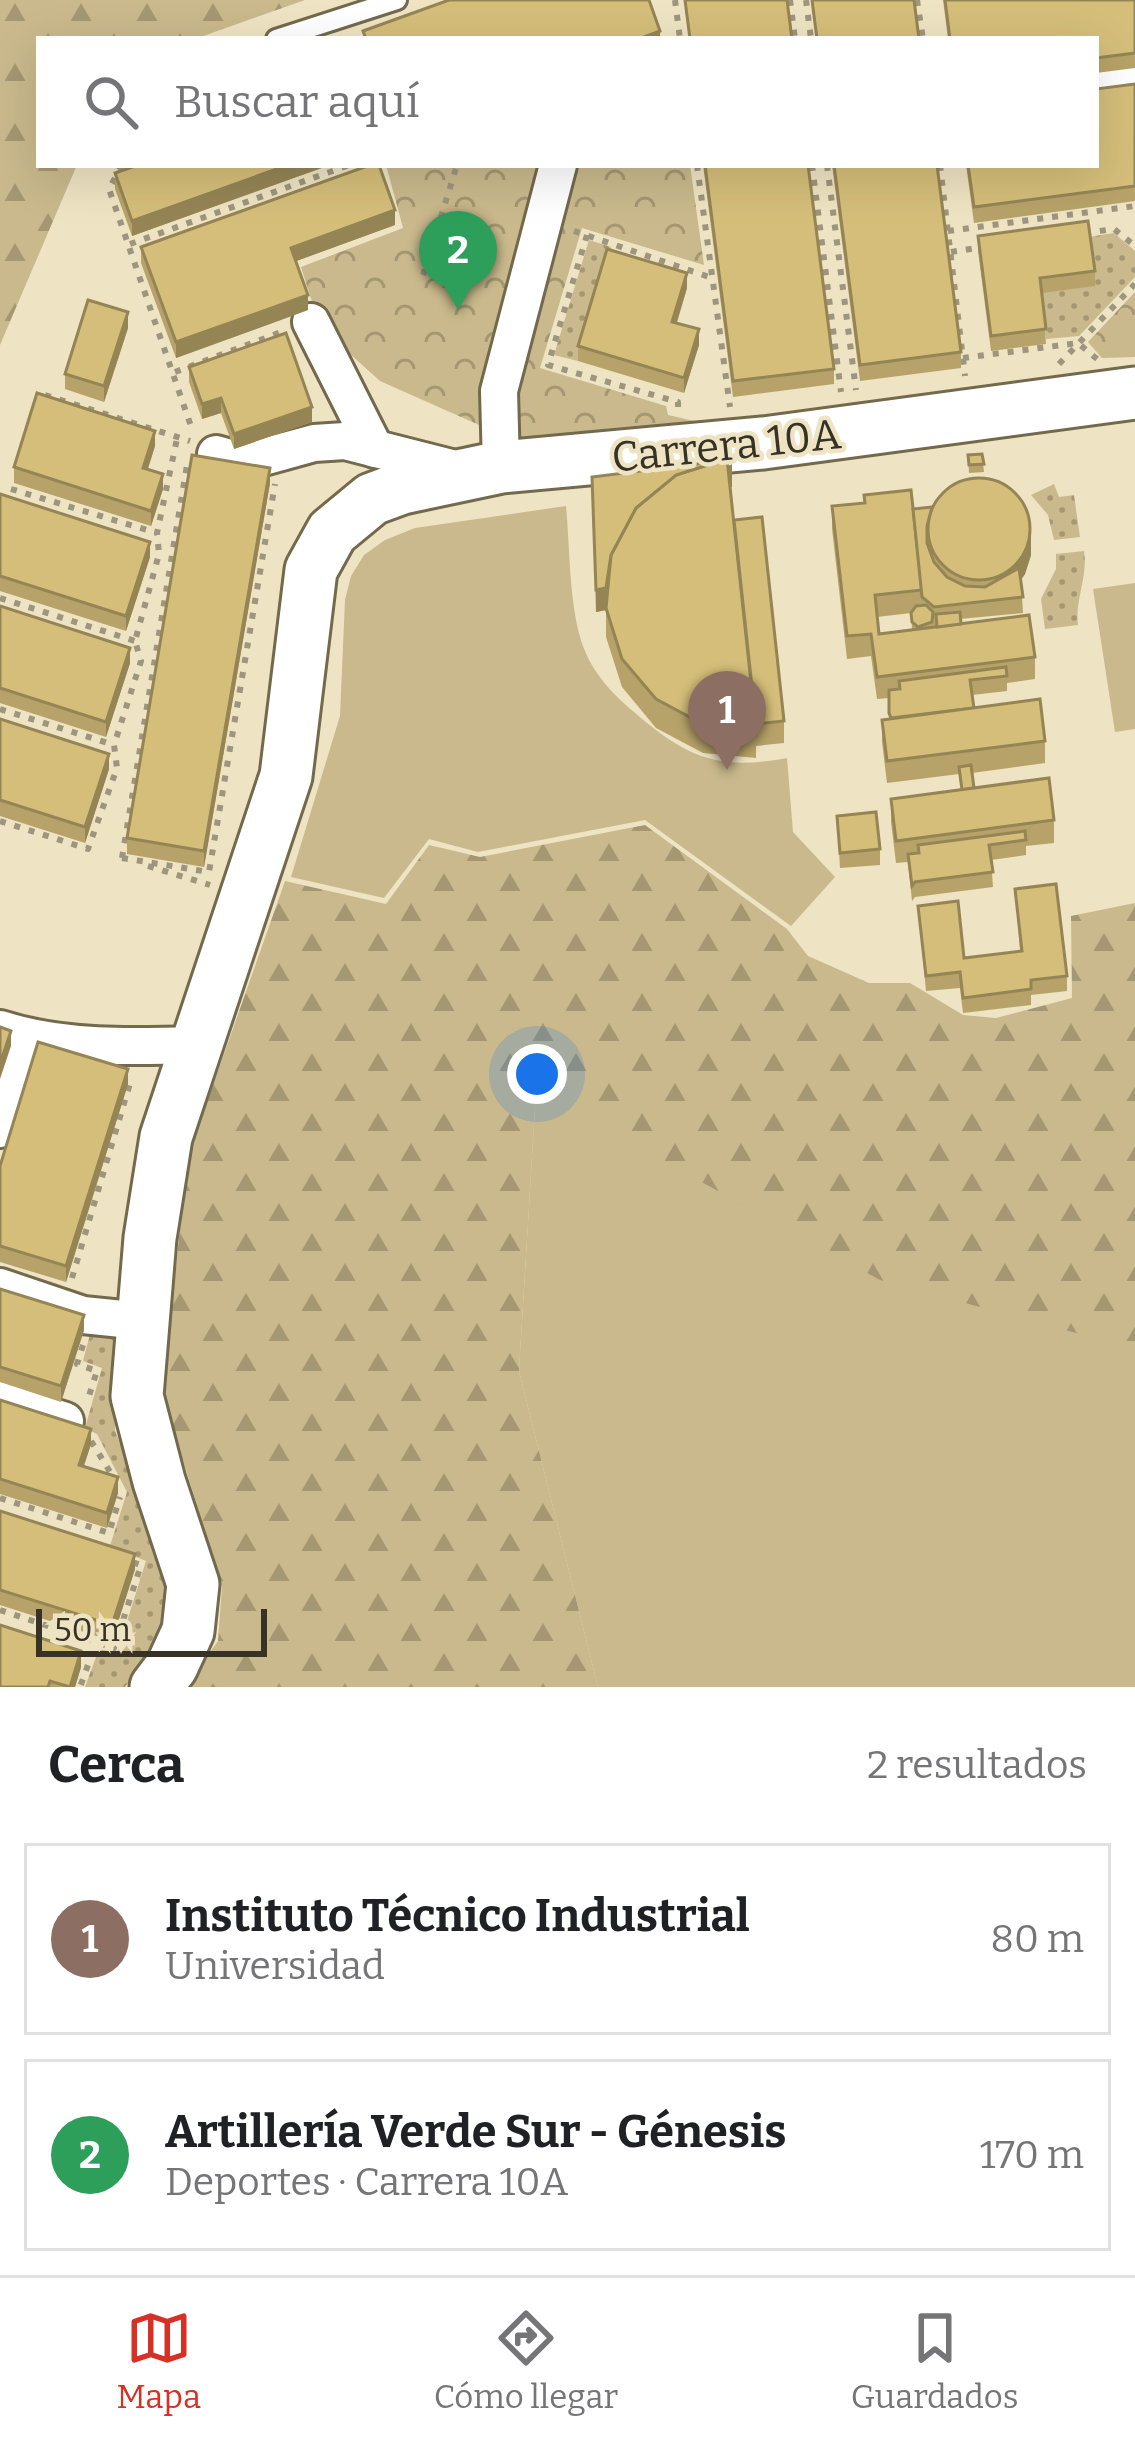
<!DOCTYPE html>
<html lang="es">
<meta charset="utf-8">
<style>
:root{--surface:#fff;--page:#f6f6f6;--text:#202124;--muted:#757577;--line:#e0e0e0;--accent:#d93025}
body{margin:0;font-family:Bitter,serif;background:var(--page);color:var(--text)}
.scale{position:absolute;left:36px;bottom:30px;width:231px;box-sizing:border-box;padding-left:12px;border:6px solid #373226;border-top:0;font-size:33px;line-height:42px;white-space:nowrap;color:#373226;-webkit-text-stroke:9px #eee3c2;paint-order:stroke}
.you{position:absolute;left:537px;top:1074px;width:42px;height:42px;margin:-30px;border:9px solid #fff;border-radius:50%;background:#1a73e8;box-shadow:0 0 0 18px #1a73e833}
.badge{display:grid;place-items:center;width:78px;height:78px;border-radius:50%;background:var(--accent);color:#fff;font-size:39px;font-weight:700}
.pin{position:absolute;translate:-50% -99px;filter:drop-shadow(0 3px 6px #0008)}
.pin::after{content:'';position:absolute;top:63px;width:42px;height:36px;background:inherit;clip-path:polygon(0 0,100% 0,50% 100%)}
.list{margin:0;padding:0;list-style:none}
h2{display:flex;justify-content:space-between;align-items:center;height:156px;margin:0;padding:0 48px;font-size:51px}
h2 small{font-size:39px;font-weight:400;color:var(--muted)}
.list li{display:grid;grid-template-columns:78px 1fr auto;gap:36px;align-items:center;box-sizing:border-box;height:192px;margin:0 24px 24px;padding:0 24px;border:3px solid var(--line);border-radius:0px}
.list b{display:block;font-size:45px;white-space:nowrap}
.list p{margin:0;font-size:39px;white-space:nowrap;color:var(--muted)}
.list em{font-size:39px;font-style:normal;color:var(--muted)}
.icon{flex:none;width:66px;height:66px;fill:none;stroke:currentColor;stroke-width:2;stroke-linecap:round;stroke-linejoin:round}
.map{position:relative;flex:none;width:1135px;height:1687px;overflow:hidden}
.search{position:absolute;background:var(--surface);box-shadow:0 12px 48px #0002;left:36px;right:36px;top:36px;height:132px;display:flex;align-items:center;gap:30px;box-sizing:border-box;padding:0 42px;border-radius:0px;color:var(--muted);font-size:45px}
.sheet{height:588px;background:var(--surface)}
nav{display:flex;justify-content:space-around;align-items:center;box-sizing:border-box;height:168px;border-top:3px solid var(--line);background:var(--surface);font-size:33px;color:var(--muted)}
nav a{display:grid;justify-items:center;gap:6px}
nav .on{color:var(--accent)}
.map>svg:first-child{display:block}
</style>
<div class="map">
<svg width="1135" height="1687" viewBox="0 0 1135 1687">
<defs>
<pattern id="forest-firs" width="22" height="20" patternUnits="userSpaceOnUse" patternTransform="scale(3)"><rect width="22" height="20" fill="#c9b98c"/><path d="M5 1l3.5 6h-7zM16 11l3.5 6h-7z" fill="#a49772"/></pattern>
<pattern id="park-crowns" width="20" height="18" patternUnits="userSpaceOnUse" patternTransform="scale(3)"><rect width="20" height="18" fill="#c9b98c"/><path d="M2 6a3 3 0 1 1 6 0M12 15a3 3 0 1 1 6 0" fill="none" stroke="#a49772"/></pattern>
<pattern id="garden-dots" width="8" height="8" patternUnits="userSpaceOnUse" patternTransform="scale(3)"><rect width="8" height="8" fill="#c9b98c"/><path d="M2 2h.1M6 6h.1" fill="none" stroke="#a49772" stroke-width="1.8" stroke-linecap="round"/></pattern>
</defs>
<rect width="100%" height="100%" fill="#eee3c2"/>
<g fill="#c9b98c">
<path d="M566 506C570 549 569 596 580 637 589 669 610 692 634 712 686 757 717 771 787 758L793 832 835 877 791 926 645 820 478 852 429 839 384 898 291 877 340 716 345 600 351 576 364 555 385 540 415 528Z"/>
<polygon points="1135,583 1135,729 1115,732 1093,589"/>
<polygon points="536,1090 1135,1335 1135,1687 598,1687 519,1371"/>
</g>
<g fill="url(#forest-firs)">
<polygon points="0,0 305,0 195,39 39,39 39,165 77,165 0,345"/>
<polygon points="645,825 787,929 808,956 869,983 910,983 963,1015 996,1018 1072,998 1071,916 1135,903 1135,1349 880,1280 536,1091 519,1371 598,1687 185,1687 218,1641 222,1586 163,1396 187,1159 285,881 386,904 429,845 480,857"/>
</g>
<g fill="url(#park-crowns)">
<polygon points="386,165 690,165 704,265 582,228 540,368 666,406 668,415 712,425 533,449 380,381 320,327 301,267 403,228"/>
<polygon points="1135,292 1135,357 1102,358 1088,342"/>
</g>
<g fill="url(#garden-dots)">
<polygon points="1114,233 1135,251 1135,277 1079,336 1046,339 1040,294 1088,237"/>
<polygon points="589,240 611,247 578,361 554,355"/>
<polygon points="1054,484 1059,497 1074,495 1080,537 1054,540 1048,515 1031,495"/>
<path d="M1084 551C1088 577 1075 599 1078 625L1045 629 1041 599 1056 569V554Z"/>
<polygon points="94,1319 117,1322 115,1431 166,1554 168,1606 157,1646 125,1687 85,1687 99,1649 117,1653 146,1561 110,1546 127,1492 97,1434 85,1428 102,1368 83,1361"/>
</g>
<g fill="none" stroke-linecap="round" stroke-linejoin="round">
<defs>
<polyline id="lane" points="276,39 397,0"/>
<g id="street">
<polyline points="1096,87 1135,82"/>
<polyline points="311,322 375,449"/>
<polyline points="216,454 245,462 314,443 345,441 463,471"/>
<polyline points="501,467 499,391 558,165"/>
<path d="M0 1029C62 1049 132 1047 196 1045"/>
<polyline points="0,1129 28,1039"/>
<polyline points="0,1287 83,1315 142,1321"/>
<polyline points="0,1400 65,1421"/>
</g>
<polyline id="secondary" points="156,1687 172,1666 188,1631 193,1584 159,1481 137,1396 150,1238 166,1137 286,776 311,570 332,532 372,499 402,488 501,467 763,443 1135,393"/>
</defs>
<use href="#lane" stroke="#73694c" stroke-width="24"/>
<use href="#street" stroke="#73694c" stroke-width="42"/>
<use href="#secondary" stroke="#73694c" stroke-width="57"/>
<g stroke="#9d957d" stroke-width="6" stroke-dasharray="6 9" stroke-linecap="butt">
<polyline points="675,0 680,39"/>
<polyline points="790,0 795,39"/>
<polyline points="806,0 811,39"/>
<polyline points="917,0 923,39"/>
<polyline points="122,165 109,189 193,432"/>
<polyline points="697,165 730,407"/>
<polyline points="812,165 841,392"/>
<polyline points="827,165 856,390"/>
<polyline points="940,165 965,376"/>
<polyline points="574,231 712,278"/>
<polyline points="948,231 1135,206"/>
<polyline points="1085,233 1114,229 1135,246"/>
<polyline points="587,235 548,365 678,402 678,409"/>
<polyline points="130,244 349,165"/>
<polyline points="951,252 983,247"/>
<polyline points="423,275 457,165"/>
<polyline points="963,358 1078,343 1097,359"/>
<polyline points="1059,364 1135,284"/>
<polyline points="175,372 284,331"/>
<polyline points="45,395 190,441"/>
<polyline points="11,489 157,533"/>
<polyline points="0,598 135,641"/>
<polyline points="0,709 114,745"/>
<polyline points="0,821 88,849 117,768 114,745 141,661 135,641 159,554 157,533 178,434"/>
<polyline points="122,858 187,465"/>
<polyline points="122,858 209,872 275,484"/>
<polyline points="148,866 210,885"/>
<polyline points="72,1278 131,1080"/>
<polyline points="83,1345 77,1364 97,1371 88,1399"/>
<polyline points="91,1441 115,1480"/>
<polyline points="0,1498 109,1533 120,1497"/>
<polyline points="0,1610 114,1648 141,1565 129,1561"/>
<polyline points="74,1660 88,1665 80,1687"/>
</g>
<use href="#lane" stroke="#fff" stroke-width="18"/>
<use href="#street" stroke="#fff" stroke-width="36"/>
<use href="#secondary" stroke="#fff" stroke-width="51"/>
</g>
<g fill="#b7a369" fill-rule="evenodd">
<polygon points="943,0 1135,0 1135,68 1096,73 1096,39 948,39"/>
<polygon points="1135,84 1135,201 974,223 966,165 1096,165"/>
<polygon points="138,165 330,165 132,236 115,189 115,173"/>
<polygon points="703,165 808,165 834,369 834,384 733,397"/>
<polygon points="832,165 937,165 961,352 961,368 860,381"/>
<polygon points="395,225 296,261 308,310 176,358 141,263 141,247"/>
<polygon points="978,236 1095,271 1095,286 1042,293 1046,344 991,351 978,251"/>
<polygon points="687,288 677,323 699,345 684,393 578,361 578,346"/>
<polygon points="128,328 104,402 65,389 65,374"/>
<polygon points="189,367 312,422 234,449 221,413 202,419 189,382"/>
<polygon points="155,446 148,469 163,489 151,526 14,483 14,467"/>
<polygon points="982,454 984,472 969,473 968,455"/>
<polygon points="270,483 204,867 127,854 127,838"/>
<polygon points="730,487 734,520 784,721 784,743 756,746 756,758 703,753 656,728 622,687 606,637 606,610 596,612 592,500"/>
<polygon points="0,494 150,557 126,631 0,591"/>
<path d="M864 495 913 509 1031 555 1025 574 1021 580 1023 613 960 619 961 624 1035 657V679L1007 683V691L972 695 974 708 1045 741V763L972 773 974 788 1054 820V843L1026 846V855L991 860 993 887 915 897 912 901 908 862 896 863 891 822V799L961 790 959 774 887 783 882 742V720L889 719V698L877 699 871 656 847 659 832 529V506L864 503ZM911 613 912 629 879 634 877 617Z"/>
<polygon points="0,606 130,663 106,737 0,703"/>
<polygon points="0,719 109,769 85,843 0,816"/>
<polygon points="837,816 880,849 880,865 840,868"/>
<polygon points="1015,889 1067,976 1067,991 1031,995 1031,1005 963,1013 960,988 926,991 918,906 964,958 1020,951"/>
<polygon points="128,1084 66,1282 0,1262 0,1166"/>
<polygon points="0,1289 84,1330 61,1402 0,1382"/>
<polygon points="0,1400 91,1444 84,1466 118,1493 107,1528 0,1494"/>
<polygon points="0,1511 135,1569 112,1641 0,1605"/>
<polygon points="81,1667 75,1687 0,1687"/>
</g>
<g fill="#958555">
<polygon points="660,31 660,39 639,39"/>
<polygon points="288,165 330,165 132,236 132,221"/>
<polygon points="395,210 395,225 291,263 291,248"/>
<polygon points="687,273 687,288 672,337 672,322"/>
<polygon points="308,295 308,310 176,358 176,342"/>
<polygon points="128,312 128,328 104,402 104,386"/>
<polygon points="699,329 699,345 684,393 684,378"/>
<polygon points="221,398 221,413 202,419 202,404"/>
<polygon points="312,407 312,422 234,449 234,434"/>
<polygon points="155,431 155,446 143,483 143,468"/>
<polygon points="732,464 732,487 676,503 606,610 596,612 596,590 636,515"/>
<polygon points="270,468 270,483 204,867 204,851"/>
<polygon points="163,474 163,489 151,526 151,511"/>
<polygon points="1031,532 1031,555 1025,574 1013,590 995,600 995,578"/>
<polygon points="150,542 150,557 126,631 126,616"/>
<polygon points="130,648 130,663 106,737 106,722"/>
<polygon points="109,754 109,769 85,843 85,827"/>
<polygon points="11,1031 11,1046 0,1079 0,1064"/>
<polygon points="128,1069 128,1084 66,1282 66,1266"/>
<polygon points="84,1315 84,1330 61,1402 61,1386"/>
<polygon points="91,1429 91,1444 79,1480 79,1465"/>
<polygon points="118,1477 118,1493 107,1528 107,1513"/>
<polygon points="135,1554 135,1569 112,1641 112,1625"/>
<polygon points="81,1651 81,1667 75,1687 70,1687"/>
</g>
<g fill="#d5be7a" stroke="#958555" stroke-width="3">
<polygon points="449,0 649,0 660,31 639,39 366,39 363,31"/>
<polygon points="685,0 787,0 792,39 690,39"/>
<polygon points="812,0 914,0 919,39 817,39"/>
<polygon points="945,0 1135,0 1135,53 1096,58 1096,39 950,39"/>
<polygon points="1135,84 1135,186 974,207 968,165 1096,165 1096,89"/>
<polygon points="138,165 288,165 132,221 115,173"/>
<polygon points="370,165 379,165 395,210 291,248 308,295 176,342 141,247"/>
<polygon points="705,165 808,165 834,369 733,381"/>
<polygon points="834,165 937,165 961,352 860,365"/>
<polygon points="1088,221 1095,271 1040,278 1046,329 991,336 978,236"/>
<polygon points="607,249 687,273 672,322 699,329 684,378 578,346"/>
<polygon points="88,300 128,312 104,386 65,374"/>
<polygon points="286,333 312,407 234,434 221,398 202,404 189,367"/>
<polygon points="37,393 155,431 143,468 163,474 151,511 14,467"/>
<polygon points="982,454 984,464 969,465 968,455"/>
<polygon points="192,455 270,468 204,851 127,838"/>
<polygon points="727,459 756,729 703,724 656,699 622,659 606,608 611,555 636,508 676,475"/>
<polygon points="720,461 676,475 636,508 611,555 606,588 596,590 592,477"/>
<circle cx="979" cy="529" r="51"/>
<polygon points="911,490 922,590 875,595 879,634 1029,615 1035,657 877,677 871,634 847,636 832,506 865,503 864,495"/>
<polygon points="0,494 150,542 126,616 0,576"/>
<polygon points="932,507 927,526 927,543 934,562 947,577 965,586 985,587 1019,568 1023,597 934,607 922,597 913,509"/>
<polygon points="762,517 784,721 756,724 734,520"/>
<polygon points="926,605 933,612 932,622 918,627 912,622 911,613 916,606"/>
<polygon points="0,606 130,648 106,722 0,688"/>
<polygon points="960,612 961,624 937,627 936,614"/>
<polygon points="1006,667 1007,676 970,680 974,708 891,718 889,713 889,690 900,689 899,681"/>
<polygon points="1040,699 1045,741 887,761 882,720"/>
<polygon points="0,719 109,754 85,827 0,800"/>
<polygon points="971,765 974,788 962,790 959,767"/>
<polygon points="1049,778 1054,820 896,841 891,799"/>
<polygon points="876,812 880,849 840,853 837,816"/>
<polygon points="1025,831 1026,840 989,845 993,872 915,882 912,886 908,854 919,853 918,845"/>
<polygon points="1056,884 1067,976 1031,980 1031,989 963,998 960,972 926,976 918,906 958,901 964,958 1022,951 1015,889"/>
<polygon points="0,1027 11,1031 0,1064"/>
<polygon points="38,1042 128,1069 66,1266 0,1246 0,1166"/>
<polygon points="0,1289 84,1315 61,1386 0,1367"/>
<polygon points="0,1400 91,1429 79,1465 118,1477 107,1513 0,1479"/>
<polygon points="0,1511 135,1554 112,1625 0,1590"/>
<polygon points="0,1625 81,1651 70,1687 50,1681 48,1687 0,1687"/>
</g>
<g text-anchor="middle" stroke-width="9" stroke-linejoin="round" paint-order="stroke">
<g font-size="42" fill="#373226" stroke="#eee3c2">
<text transform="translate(726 445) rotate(-6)" y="15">Carrera 10A</text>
</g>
</g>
</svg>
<div class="scale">50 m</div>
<div class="you"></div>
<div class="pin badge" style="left:727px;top:770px;background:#8d6e63">1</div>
<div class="pin badge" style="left:458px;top:310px;background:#2e9e5b">2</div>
<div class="search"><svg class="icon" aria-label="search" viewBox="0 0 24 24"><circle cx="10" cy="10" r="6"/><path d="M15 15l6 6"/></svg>Buscar aquí</div>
</div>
<section class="sheet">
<h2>Cerca<small>2 resultados</small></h2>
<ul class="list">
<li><span class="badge" style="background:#8d6e63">1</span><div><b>Instituto Técnico Industrial</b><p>Universidad</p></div><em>80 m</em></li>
<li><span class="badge" style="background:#2e9e5b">2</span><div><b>Artillería Verde Sur - Génesis</b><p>Deportes · Carrera 10A</p></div><em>170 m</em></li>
</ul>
</section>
<nav>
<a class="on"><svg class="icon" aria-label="map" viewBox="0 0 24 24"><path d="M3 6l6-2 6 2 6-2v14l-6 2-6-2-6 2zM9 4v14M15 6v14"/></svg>Mapa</a>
<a><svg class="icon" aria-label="directions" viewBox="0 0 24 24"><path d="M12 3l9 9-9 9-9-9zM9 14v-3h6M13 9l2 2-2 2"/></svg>Cómo llegar</a>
<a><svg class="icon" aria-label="saved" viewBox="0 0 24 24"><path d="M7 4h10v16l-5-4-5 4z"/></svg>Guardados</a>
</nav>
